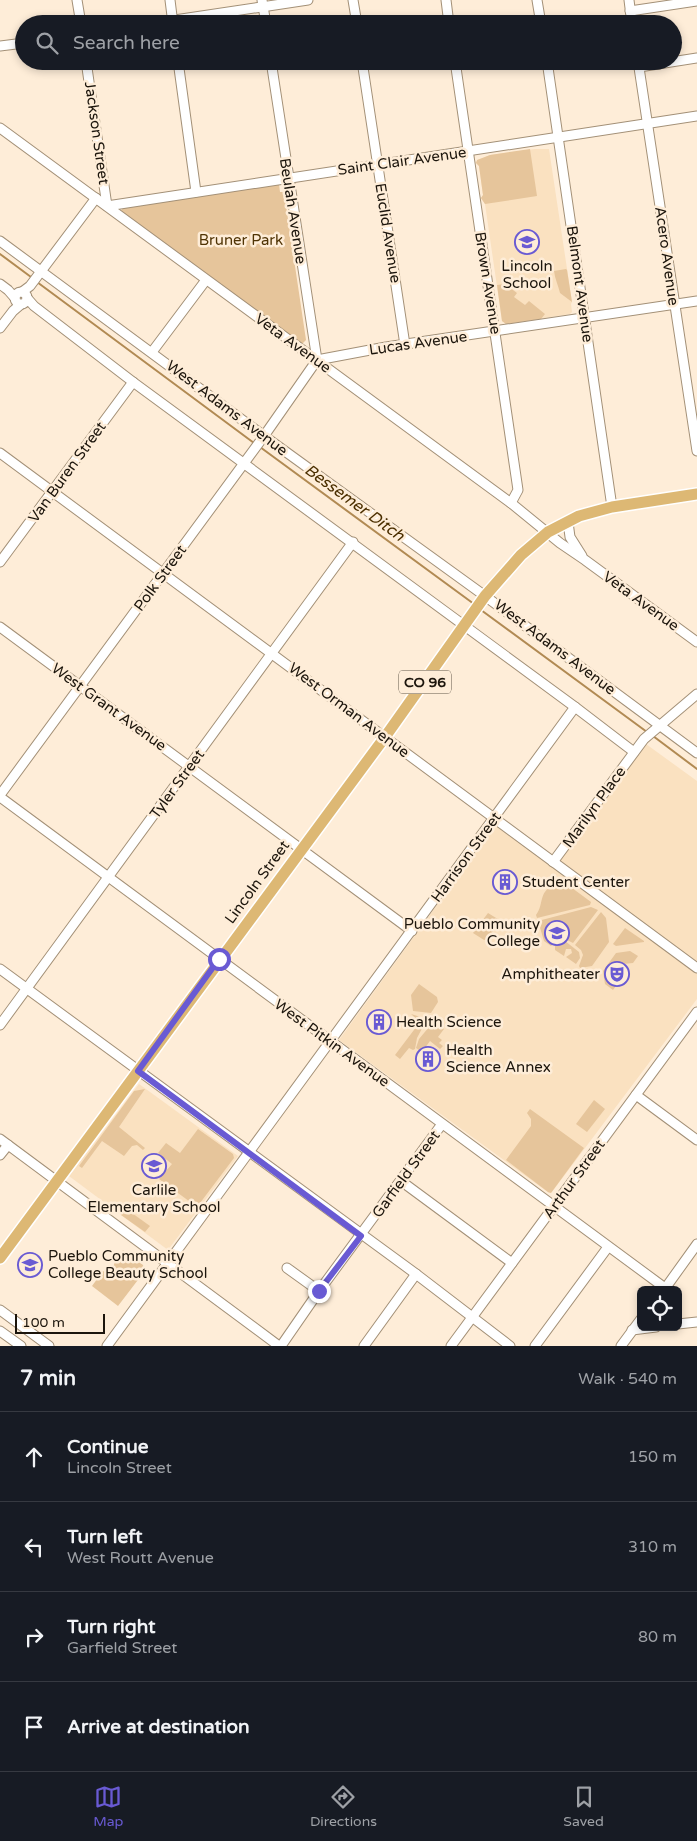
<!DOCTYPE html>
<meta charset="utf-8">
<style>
:root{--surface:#171b24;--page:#242831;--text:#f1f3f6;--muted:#9ea1a6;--line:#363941;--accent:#695ad3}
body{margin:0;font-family:"Varela Round",sans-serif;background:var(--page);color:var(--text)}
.controls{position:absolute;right:15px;bottom:15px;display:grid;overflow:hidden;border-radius:8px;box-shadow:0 2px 8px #0003}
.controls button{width:45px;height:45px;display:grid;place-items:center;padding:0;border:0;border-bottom:1px solid var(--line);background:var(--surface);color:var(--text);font:25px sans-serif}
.scale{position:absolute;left:15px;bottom:12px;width:90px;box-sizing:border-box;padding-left:5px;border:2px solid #1c150c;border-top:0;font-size:14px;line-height:18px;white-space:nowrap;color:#1c150c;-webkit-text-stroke:4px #feedd8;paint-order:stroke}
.stop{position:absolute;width:15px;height:15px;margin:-11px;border:4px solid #695ad3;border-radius:50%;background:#fff}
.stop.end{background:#695ad3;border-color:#fff;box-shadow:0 1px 5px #0008}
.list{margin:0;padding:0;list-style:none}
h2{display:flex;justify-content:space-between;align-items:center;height:65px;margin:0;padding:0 20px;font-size:21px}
h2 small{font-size:16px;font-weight:400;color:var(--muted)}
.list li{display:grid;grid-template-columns:32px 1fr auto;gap:15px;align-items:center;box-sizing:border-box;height:90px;padding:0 20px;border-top:1px solid var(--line)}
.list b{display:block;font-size:19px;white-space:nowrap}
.list p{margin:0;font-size:16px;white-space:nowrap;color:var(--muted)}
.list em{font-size:16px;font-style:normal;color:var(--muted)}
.icon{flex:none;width:28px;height:28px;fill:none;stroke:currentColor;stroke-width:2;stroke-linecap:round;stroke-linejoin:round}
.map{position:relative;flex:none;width:697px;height:1346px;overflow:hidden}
.search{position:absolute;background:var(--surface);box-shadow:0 2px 8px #0003;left:15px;right:15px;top:15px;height:55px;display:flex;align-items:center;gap:12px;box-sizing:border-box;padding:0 18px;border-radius:28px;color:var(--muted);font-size:19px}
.sheet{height:425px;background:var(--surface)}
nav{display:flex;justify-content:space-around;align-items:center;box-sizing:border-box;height:70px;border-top:1px solid var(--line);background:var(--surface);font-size:14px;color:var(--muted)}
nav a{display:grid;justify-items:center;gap:2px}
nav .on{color:var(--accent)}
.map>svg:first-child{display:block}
</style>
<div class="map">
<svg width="697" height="1346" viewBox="0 0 697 1346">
<rect width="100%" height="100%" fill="#feedd8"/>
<g fill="#fae1c0">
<polygon points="535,149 549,149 572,302 571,304 572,312 570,314 506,324 502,321 485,204 481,198 483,195 479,166 475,162 490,155"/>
<polygon points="646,744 697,781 697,999 552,1192 549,1193 339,1040 493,828 497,826 553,867"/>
<polygon points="139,1084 238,1156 168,1250 69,1176"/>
</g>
<g fill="#e6c59b">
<polygon points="530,149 537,196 485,204 481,198 483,195 479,166 476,163 477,160 490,155"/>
<polygon points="279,184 280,192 284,192 306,340 302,344 121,211 123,208"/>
<path d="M566 269 567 270 572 302 560 293C558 285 555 279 554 271Z"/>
<polygon points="505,284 517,293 514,297 525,305 529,301 545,314 541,319 506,324 502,321 497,285"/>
<path d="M557 885H568L591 902 590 905 537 918 536 915C545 903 537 890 557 885Z"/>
<polygon points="591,907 598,910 573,943 563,938 558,939 551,946 544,941 538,921"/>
<polygon points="601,912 606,918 609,942 592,966 580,968 579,966 583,955 581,950 575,945"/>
<polygon points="488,913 501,921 487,939 484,940 473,933"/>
<polygon points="625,928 644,941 644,942 616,946 613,944"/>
<polygon points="565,941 579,952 580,958 576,964 566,957 572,953 571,949 566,949 564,956 555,950 555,946 559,942"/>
<polygon points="630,951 638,956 633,963 623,964 616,974 618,983 613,990 605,984 603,971 616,953"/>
<polygon points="419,984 437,997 438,1002 431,1013 413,1011 411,995"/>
<polygon points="411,1014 427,1019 417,1038 415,1049 413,1050 409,1048 400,1059 395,1055 420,1022"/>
<polygon points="434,1021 444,1029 438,1037 442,1040 439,1043 443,1046 440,1049 430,1041 422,1052 416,1048 419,1039"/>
<polygon points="145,1089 119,1127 145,1148 143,1150 137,1145 132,1146 124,1156 102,1141 82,1168 79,1166 134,1091"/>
<polygon points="594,1100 605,1109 587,1132 576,1124"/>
<polygon points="530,1109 584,1148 551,1193 548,1192 506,1160 531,1126 531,1119 527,1113"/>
<polygon points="198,1129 233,1154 234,1158 197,1207 159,1179 172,1164 158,1153 166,1143 180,1153"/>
<polygon points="125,1208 150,1226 145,1232 121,1215"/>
<polygon points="123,1250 143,1265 144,1272 118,1306 92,1286 103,1271 111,1276 115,1261"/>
</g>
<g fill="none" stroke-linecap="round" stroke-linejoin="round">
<g stroke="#b18a53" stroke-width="2">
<polyline points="0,254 31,277"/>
<polyline points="37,282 254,443"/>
<polyline points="260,447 474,604"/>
<polyline points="481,610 647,732"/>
<polyline points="653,736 697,769"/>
</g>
<defs>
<g id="minor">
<polyline points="77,0 81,24"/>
<polyline points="170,0 173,24"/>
<polyline points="262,0 266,24"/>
<polyline points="353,0 357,24"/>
<polyline points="446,0 449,24"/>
<polyline points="537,0 541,24"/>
<polyline points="629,0 632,24"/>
<polyline points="630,11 697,1"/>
<polyline points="148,24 308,0"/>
<polyline points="0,46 24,43"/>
<polyline points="86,61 107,206 697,116"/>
<polyline points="178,61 196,192"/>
<polyline points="271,61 317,360"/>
<polyline points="362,61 405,345"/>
<polyline points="455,61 518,490 511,503"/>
<polyline points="547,61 612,507"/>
<polyline points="638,61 697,451"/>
<polyline points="639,67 697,58"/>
<polyline points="0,128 511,503 560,543 585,560 697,642"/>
<polyline points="0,241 264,436 485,596 697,753"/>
<polyline points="0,284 8,290 15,298"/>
<circle cx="21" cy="298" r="6"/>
<polyline points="22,292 30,286 96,198"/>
<polyline points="27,298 34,306 133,382 575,707 634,752"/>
<polyline points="0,328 13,311 20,305"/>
<polyline points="152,352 206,280"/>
<polyline points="317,360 386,347 697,301"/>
<polyline points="0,453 697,968"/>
<polyline points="568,522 570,537 582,556"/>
<polyline points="0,562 133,382"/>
<polyline points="0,627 412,931"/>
<polyline points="0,795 264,436 317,360"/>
<polyline points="0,797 665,1288"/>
<polyline points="553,862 644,739 697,694"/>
<polyline points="0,969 416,1274 510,1346"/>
<polyline points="0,1025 353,542"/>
<polyline points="636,1095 697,1140"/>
<polyline points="0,1139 279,1346"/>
<polyline points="0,1155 8,1145"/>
<polyline points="401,1181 512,1263"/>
<polyline points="287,1268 319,1291"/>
<polyline points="664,1290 697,1244"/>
<polyline points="0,1310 49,1346"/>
<polyline points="678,1324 697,1322"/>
<polyline points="632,1330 656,1327"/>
<polyline points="0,1331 21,1346"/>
<polyline points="107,1346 575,707"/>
<polyline points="281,1346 319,1291 442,1124"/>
<polyline points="364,1346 416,1274"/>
<polyline points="451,1346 697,1012"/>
<polyline points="535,1346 608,1247"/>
<polyline points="621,1346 641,1319"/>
</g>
<polyline id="major" points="0,1258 385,737 485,596 521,555 548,532 579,516 612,507 697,494"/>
</defs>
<use href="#minor" stroke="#a39077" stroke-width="11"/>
<use href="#major" stroke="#fff" stroke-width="14"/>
<use href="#minor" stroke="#fff" stroke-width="9"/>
<use href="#major" stroke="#ddb874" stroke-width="11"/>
</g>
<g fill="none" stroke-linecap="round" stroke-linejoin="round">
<polyline stroke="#695ad3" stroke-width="6" points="219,959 138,1071 361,1236 319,1291"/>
</g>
<defs>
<symbol id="school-ring" viewBox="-11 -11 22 22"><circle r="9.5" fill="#feedd8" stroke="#695ad3" stroke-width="1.5"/><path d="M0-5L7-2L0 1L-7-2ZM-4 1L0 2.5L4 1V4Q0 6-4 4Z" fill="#695ad3"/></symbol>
<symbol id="building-ring" viewBox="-11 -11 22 22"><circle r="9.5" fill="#feedd8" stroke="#695ad3" stroke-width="1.5"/><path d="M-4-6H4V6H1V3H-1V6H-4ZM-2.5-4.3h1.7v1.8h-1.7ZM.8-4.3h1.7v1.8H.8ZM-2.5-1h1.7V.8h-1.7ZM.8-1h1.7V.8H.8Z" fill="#695ad3"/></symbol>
<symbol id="university-ring" viewBox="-11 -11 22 22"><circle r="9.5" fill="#feedd8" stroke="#695ad3" stroke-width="1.5"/><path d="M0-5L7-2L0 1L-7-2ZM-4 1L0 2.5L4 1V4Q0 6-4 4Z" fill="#695ad3"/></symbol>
<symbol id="theatre-ring" viewBox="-11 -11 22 22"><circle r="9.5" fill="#feedd8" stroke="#695ad3" stroke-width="1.5"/><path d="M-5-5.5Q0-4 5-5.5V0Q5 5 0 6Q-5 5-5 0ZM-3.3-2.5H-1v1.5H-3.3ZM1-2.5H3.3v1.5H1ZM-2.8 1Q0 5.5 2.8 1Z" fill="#695ad3"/></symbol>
</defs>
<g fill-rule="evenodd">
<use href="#school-ring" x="513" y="228" width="28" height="28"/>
<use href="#building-ring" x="491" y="868" width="28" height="28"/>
<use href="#university-ring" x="543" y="919" width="28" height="28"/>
<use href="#theatre-ring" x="603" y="960" width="28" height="28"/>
<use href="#building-ring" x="365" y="1008" width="28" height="28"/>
<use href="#building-ring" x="414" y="1045" width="28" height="28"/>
<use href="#school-ring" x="140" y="1152" width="28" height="28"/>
<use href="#university-ring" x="16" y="1251" width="28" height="28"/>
</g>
<g text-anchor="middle" stroke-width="5" stroke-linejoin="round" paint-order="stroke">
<rect fill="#feedd8" stroke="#605649" stroke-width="1" x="399" y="670.5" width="52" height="23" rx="4"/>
<g font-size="14" font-weight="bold" fill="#1c150c">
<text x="425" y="687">CO 96</text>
</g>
<g font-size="15" fill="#1c150c" stroke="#feedd8">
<text transform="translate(97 133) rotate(82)" y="5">Jackson Street</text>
<text transform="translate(402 161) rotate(-8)" y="5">Saint Clair Avenue</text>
<text transform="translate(293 211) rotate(81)" y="5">Beulah Avenue</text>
<text transform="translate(388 233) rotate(81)" y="5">Euclid Avenue</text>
<text transform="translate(667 256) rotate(82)" y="5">Acero Avenue</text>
<text transform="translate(488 283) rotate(81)" y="5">Brown Avenue</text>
<text transform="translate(580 284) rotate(82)" y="5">Belmont Avenue</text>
<text transform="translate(293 343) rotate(36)" y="5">Veta Avenue</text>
<text transform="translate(418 343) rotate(-8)" y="5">Lucas Avenue</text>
<text transform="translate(227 408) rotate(37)" y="5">West Adams Avenue</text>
<text transform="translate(67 472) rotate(-54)" y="5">Van Buren Street</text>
<text transform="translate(160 578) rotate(-54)" y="5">Polk Street</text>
<text transform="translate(641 601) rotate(36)" y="5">Veta Avenue</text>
<text transform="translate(555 647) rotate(37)" y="5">West Adams Avenue</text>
<text transform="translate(109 707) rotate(36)" y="5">West Grant Avenue</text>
<text transform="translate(349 710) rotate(37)" y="5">West Orman Avenue</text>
<text transform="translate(177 784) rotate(-54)" y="5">Tyler Street</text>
<text transform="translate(594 807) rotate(-54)" y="5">Marilyn Place</text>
<text transform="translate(466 857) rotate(-54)" y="5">Harrison Street</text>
<text transform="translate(257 882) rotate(-54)" y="5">Lincoln Street</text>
<text transform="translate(332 1043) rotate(36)" y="5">West Pitkin Avenue</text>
<text transform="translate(406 1174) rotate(-54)" y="5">Garfield Street</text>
<text transform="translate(574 1179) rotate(-54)" y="5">Arthur Street</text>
</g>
<g font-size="15" fill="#503405" stroke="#feedd8">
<text x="241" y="245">Bruner Park</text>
</g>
<g font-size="15" fill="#1c150c" stroke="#feedd8" text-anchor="start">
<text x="527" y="271" text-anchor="middle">Lincoln<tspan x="527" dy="17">School</tspan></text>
<text x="522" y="887">Student Center</text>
<text x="540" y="929" text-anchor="end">Pueblo Community<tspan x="540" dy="17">College</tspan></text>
<text x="600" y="979" text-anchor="end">Amphitheater</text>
<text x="396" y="1027">Health Science</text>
<text x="446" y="1055">Health<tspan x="446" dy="17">Science Annex</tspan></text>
<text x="154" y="1195" text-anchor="middle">Carlile<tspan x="154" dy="17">Elementary School</tspan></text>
<text x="48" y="1261">Pueblo Community<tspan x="48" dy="17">College Beauty School</tspan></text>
</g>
<g font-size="16" font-style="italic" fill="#4b2f00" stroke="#feedd8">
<text transform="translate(355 502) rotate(36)" y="6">Bessemer Ditch</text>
</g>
</g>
</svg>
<div class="controls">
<button><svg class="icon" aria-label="locate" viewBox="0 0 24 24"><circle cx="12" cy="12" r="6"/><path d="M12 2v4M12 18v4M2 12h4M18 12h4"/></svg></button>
</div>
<div class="scale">100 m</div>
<div class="stop" style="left:219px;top:959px"></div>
<div class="stop end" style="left:319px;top:1291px"></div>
<div class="search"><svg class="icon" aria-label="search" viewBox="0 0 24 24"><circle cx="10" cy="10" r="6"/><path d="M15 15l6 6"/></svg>Search here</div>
</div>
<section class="sheet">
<h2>7 min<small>Walk · 540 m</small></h2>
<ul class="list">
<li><svg class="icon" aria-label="ahead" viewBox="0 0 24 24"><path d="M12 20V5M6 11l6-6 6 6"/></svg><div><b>Continue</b><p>Lincoln Street</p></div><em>150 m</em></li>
<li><svg class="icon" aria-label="left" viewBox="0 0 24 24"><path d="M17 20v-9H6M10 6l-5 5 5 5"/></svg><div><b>Turn left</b><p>West Routt Avenue</p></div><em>310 m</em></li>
<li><svg class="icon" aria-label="right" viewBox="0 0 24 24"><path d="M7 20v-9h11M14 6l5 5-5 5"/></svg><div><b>Turn right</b><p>Garfield Street</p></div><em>80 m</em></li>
<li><svg class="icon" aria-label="arrive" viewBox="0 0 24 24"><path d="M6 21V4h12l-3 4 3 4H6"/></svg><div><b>Arrive at destination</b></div></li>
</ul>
</section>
<nav>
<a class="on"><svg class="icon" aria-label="map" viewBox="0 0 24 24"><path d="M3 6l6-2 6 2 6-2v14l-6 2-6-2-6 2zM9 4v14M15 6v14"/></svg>Map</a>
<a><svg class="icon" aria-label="directions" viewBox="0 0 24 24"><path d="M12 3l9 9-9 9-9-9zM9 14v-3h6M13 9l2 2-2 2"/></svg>Directions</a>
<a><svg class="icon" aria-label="saved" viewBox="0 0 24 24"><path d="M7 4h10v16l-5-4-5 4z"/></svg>Saved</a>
</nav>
